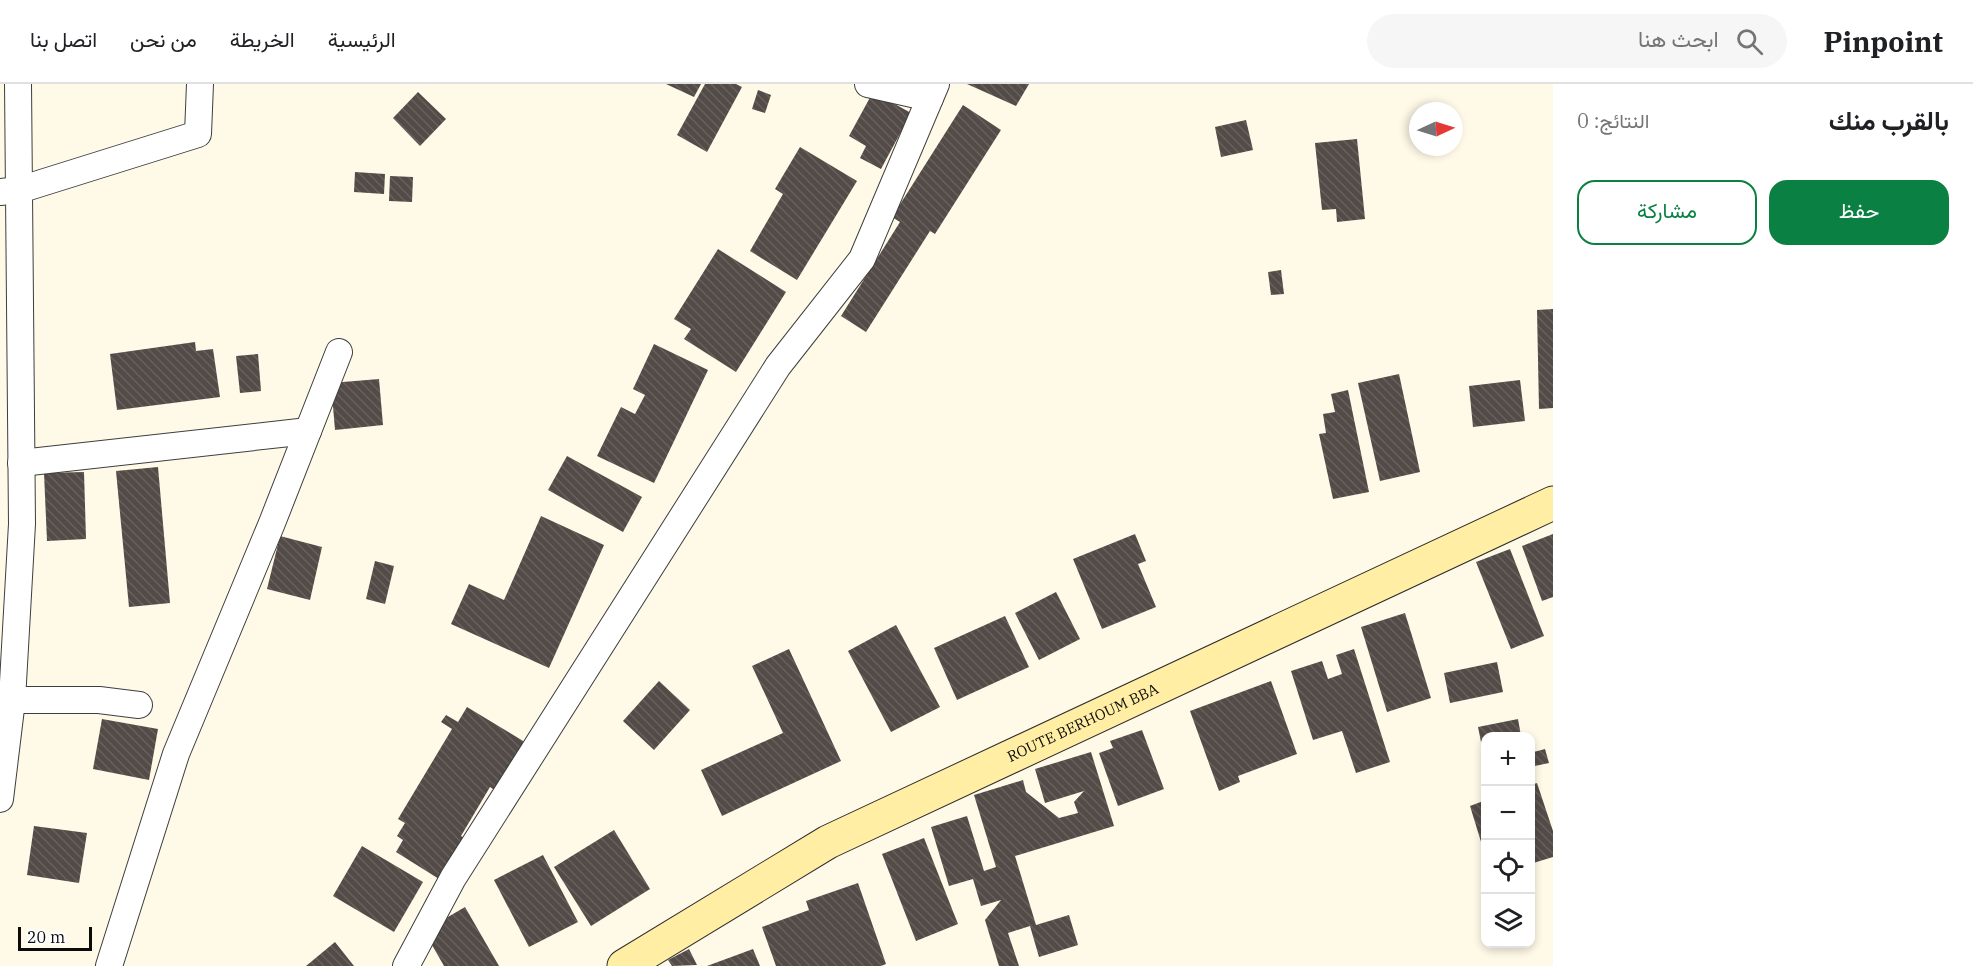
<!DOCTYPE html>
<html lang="ar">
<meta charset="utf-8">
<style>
:root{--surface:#fff;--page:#f6f6f6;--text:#202124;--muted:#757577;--line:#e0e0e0;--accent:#0b8043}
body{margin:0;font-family:"IBM Plex Serif",Vazirmatn,serif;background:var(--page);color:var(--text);direction:rtl}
.controls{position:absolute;right:18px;bottom:18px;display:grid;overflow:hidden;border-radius:12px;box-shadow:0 3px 9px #0003}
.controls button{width:54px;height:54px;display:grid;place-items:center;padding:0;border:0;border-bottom:2px solid var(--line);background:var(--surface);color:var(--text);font:30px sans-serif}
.compass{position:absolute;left:1409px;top:18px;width:54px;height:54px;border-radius:50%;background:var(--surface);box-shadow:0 3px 9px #0003;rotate:86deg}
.scale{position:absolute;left:18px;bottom:15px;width:74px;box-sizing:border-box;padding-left:6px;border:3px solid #0b0b0b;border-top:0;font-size:16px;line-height:21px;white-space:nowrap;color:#0b0b0b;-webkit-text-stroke:4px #fff;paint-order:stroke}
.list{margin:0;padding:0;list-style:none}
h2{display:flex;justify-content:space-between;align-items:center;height:78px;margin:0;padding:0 24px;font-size:26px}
h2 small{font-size:20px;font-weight:400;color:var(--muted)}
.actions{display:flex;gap:12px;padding:18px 24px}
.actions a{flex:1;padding:14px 0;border:2px solid var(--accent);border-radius:18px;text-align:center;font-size:21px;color:var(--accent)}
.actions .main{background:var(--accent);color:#fff}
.icon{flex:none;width:33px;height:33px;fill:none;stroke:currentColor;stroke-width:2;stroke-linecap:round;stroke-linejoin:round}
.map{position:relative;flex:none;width:1553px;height:882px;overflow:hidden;direction:ltr}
header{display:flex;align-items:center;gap:36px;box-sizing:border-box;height:84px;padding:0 30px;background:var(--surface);border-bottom:2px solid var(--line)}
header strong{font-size:28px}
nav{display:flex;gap:33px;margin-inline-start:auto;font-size:21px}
.search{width:420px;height:54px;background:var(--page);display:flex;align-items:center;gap:15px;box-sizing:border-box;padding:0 21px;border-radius:33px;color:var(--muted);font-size:22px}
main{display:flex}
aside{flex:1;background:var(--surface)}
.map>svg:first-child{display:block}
</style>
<header>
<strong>Pinpoint</strong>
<div class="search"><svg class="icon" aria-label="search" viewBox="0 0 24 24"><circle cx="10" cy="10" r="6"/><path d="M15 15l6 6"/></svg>ابحث هنا</div>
<nav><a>الرئيسية</a><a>الخريطة</a><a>من نحن</a><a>اتصل بنا</a></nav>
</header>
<main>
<aside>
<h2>بالقرب منك<small>النتائج: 0</small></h2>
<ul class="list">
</ul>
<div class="actions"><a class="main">حفظ</a><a>مشاركة</a></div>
</aside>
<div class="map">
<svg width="1553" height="882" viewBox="0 0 1553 882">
<defs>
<pattern id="building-back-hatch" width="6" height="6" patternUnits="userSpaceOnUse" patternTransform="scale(1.5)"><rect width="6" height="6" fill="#534b47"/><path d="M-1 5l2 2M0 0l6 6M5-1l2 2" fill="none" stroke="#67605d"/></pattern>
</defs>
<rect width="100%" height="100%" fill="#fff9e8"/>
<g fill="url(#building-back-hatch)">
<polygon points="666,0 701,0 694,13"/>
<polygon points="705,0 736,0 742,3 707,68 677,51"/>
<polygon points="967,0 1029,0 1016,22"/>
<polygon points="758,6 771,11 765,29 752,25"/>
<polygon points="418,8 446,35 420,62 393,34"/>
<polygon points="873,8 911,29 881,85 860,74 866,62 849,52"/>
<polygon points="963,21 1001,46 935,150 930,147 866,248 841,232 900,138 892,133"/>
<polygon points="1246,36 1253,66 1221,73 1215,43"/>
<polygon points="1357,55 1365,135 1337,138 1336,125 1322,126 1315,59"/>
<polygon points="800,63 857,97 797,196 750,167 783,110 775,105"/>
<polygon points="355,88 385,90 384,110 354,108"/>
<polygon points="390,92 413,93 412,118 389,117"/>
<polygon points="718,165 786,208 736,288 684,255 691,245 674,235"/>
<polygon points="1281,186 1284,210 1271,211 1268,188"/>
<polygon points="1553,225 1553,324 1539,325 1537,226"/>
<polygon points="195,258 196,267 213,265 220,313 117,326 110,270"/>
<polygon points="654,260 708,286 654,399 597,372 621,323 635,330 645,311 633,305"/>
<polygon points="258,270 261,307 240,309 236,272"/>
<polygon points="1399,290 1420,388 1380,397 1358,299"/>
<polygon points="379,295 383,341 335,346 331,299"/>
<polygon points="1520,296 1525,337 1473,343 1469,302"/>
<polygon points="1348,306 1369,408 1333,415 1319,350 1326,349 1323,330 1335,328 1331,310"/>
<polygon points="567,372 642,413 623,448 548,406"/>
<polygon points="158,383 170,519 129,523 116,387"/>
<polygon points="84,388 86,455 47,457 44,389"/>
<polygon points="541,432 604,461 549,584 451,540 469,500 504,516"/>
<polygon points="1135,450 1146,477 1138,480 1156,523 1102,545 1073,475"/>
<polygon points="1553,450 1553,513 1542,517 1522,462"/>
<polygon points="280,452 322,463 310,516 267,505"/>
<polygon points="1510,465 1544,552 1511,565 1476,478"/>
<polygon points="375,477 394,482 385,520 366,515"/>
<polygon points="1056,508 1080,555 1039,576 1015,529"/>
<polygon points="1405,529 1431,614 1387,628 1361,543"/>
<polygon points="1005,532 1029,583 957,616 934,564"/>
<polygon points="896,541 940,623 891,648 848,567"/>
<polygon points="789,565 841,677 722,732 701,686 783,649 752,582"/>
<polygon points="1354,565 1390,678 1356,689 1342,647 1313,656 1291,587 1322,577 1328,595 1342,590 1336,571"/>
<polygon points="1497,578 1503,608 1450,619 1444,589"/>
<polygon points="659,597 690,626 654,666 623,637"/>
<polygon points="1271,597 1297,670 1238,692 1240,698 1219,707 1190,627"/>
<polygon points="467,623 528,660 499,709 490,703 461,752 464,754 439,795 396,768 403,756 397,752 405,739 398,735 452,645 441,638 446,631 458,638"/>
<polygon points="102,635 158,645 149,696 93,685"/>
<polygon points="1518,635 1521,652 1486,652 1484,673 1478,643"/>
<polygon points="1142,646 1164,705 1118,722 1099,669 1113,664 1110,657"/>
<polygon points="1545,665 1549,679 1530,683 1530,669"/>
<polygon points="1091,668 1114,742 1015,772 1036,841 1069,831 1078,861 1039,873 1030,842 1008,849 1019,882 999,882 985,836 1001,816 981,822 973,795 949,802 931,743 967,732 984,787 996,783 974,711 1023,696 1026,708 1059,734 1078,729 1074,718 1084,707 1045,719 1035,685"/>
<polygon points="1537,699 1553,747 1553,773 1530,780 1530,701"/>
<polygon points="1486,716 1486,760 1482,761 1470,722"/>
<polygon points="34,742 87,749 79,799 27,791"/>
<polygon points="614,746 650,805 591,842 554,783"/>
<polygon points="924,754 958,840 916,857 882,770"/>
<polygon points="362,762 423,798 394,848 333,812"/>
<polygon points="543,771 578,838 529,863 494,796"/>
<polygon points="858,799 886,880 881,882 776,882 762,843 809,826 806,817"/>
<polygon points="465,823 499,882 444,882 424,847"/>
<polygon points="335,858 354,882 306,882"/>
<polygon points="689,865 697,881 672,882 668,876"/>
<polygon points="753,865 760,882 707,882"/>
</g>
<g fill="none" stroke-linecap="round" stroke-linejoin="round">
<defs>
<g id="street">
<polyline points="868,0 930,14"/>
<polyline points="0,108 19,106 198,50 200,0"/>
<polyline points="21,379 308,347"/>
<polyline points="0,616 99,616 139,621"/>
<polyline points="0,715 12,616 22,440 18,0"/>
<polyline points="109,882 176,670 272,439 339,268"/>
<polyline points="406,882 453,794 778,282 862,175 936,0"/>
</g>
<g id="secondary">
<path id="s1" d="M624 882 828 758 1553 419"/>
</g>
</defs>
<use href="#street" stroke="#3e3e3e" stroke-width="28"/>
<use href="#secondary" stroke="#2d2d2d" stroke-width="35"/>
<use href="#street" stroke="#fff" stroke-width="26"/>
<use href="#secondary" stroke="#ffeea3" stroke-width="33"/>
</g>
<g text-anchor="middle" stroke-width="6" stroke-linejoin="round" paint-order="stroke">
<g font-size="15" fill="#0b0b0b" stroke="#fff">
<text dy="5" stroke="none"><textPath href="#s1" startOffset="520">ROUTE BERHOUM BBA</textPath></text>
</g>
</g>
</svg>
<div class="controls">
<button>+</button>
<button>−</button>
<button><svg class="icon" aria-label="locate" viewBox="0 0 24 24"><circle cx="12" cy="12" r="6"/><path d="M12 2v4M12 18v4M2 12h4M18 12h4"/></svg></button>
<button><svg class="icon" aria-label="layers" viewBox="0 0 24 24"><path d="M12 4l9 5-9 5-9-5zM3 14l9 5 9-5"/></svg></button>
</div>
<svg class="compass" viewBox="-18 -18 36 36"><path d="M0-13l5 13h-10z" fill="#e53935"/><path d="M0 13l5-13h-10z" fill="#757577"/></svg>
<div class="scale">20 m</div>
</div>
</main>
